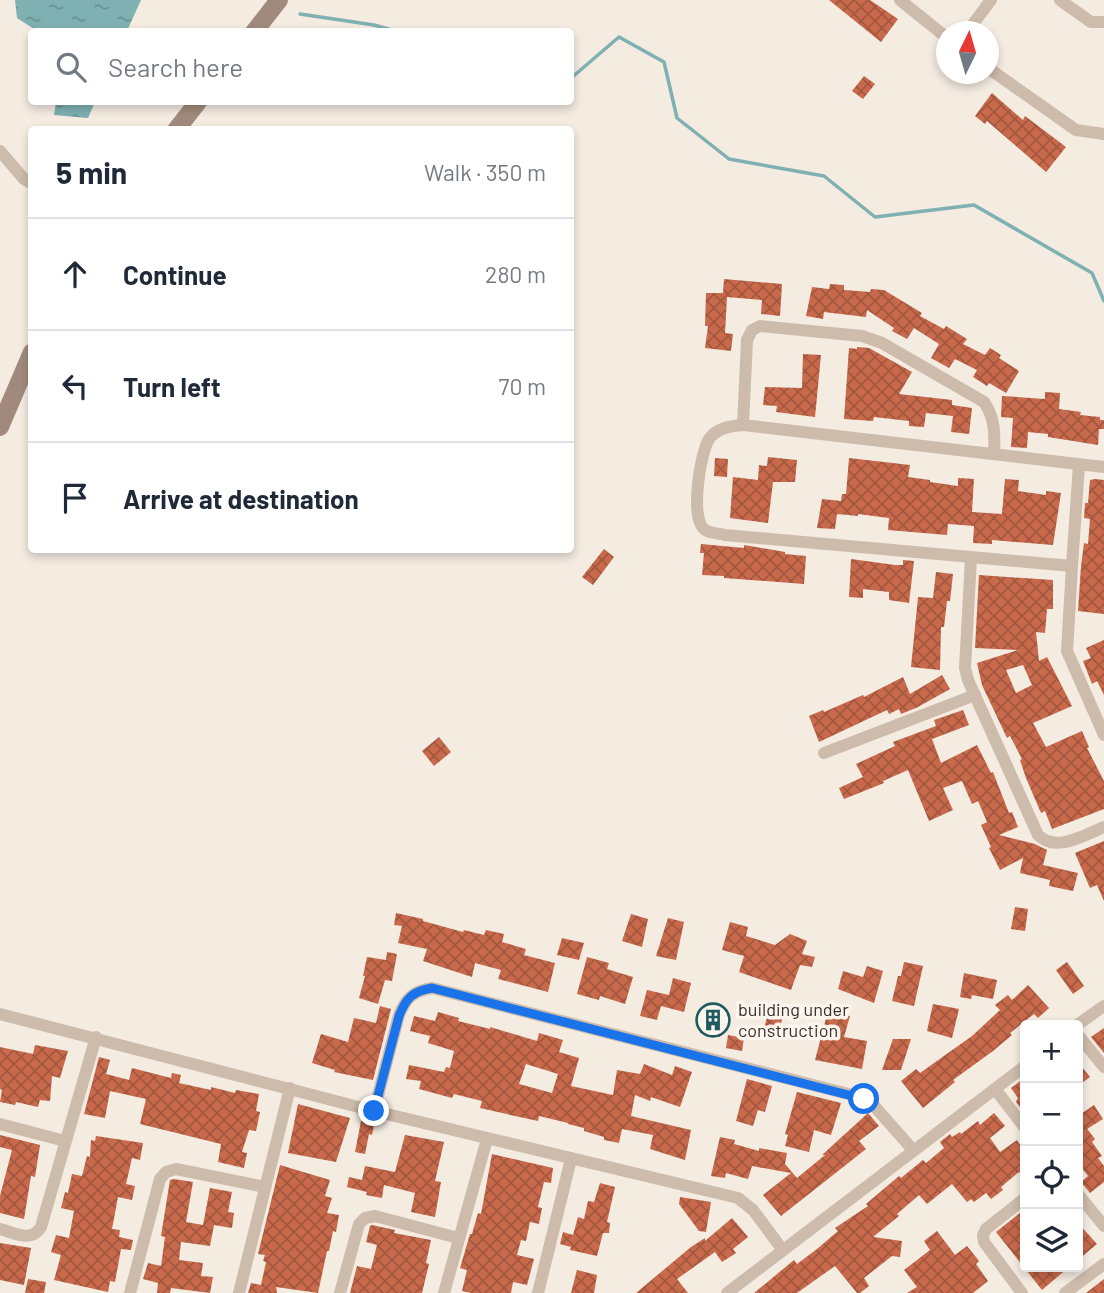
<!DOCTYPE html>
<meta charset="utf-8">
<style>
:root{--surface:#fff;--page:#f6f6f7;--text:#1f2937;--muted:#747a83;--line:#e0e1e3}
body{margin:0;font-family:Barlow,sans-serif;background:var(--page);color:var(--text)}
.controls{position:absolute;right:21px;bottom:21px;display:grid;overflow:hidden;border-radius:7px;box-shadow:0 4px 10px #0003}
.controls button{width:63px;height:63px;display:grid;place-items:center;padding:0;border:0;border-bottom:2px solid var(--line);background:var(--surface);color:var(--text);font:35px sans-serif}
.compass{position:absolute;left:936px;top:21px;width:63px;height:63px;border-radius:50%;background:var(--surface);box-shadow:0 4px 10px #0003;rotate:5deg}
.stop{position:absolute;width:21px;height:21px;margin:-16px;border:5px solid #1a73e8;border-radius:50%;background:#fff}
.stop.end{background:#1a73e8;border-color:#fff;box-shadow:0 2px 7px #0008}
.list{margin:0;padding:0;list-style:none}
h2{display:flex;justify-content:space-between;align-items:center;height:91px;margin:0;padding:0 28px;font-size:30px}
h2 small{font-size:23px;font-weight:400;color:var(--muted)}
.list li{display:grid;grid-template-columns:46px 1fr auto;gap:21px;align-items:center;box-sizing:border-box;height:112px;padding:0 28px;border-top:2px solid var(--line)}
.list b{display:block;font-size:26px;white-space:nowrap}
.list em{font-size:23px;font-style:normal;color:var(--muted)}
.icon{flex:none;width:38px;height:38px;fill:none;stroke:currentColor;stroke-width:2;stroke-linecap:round;stroke-linejoin:round}
.map{position:relative;flex:none;width:1104px;height:1293px;overflow:hidden}
.search{position:absolute;background:var(--surface);box-shadow:0 4px 10px #0003;left:28px;top:28px;width:546px;height:77px;display:flex;align-items:center;gap:18px;box-sizing:border-box;padding:0 24px;border-radius:7px;color:var(--muted);font-size:26px}
.panel{position:absolute;background:var(--surface);box-shadow:0 4px 10px #0003;left:28px;top:126px;width:546px;height:427px;border-radius:7px}
.map>svg:first-child{display:block}
</style>
<div class="map">
<svg width="1104" height="1293" viewBox="0 0 1104 1293">
<defs>
<pattern id="water-ripples" width="26" height="14" patternUnits="userSpaceOnUse" patternTransform="scale(1.75)"><rect width="26" height="14" fill="#7fb0b2"/><path d="M2 4q2-2 4 0t4 0M15 11q2-2 4 0t4 0" fill="none" stroke="#699091"/></pattern>
<pattern id="building-cross-hatch" width="8" height="8" patternUnits="userSpaceOnUse" patternTransform="scale(1.75)"><rect width="8" height="8" fill="#c8694b"/><path d="M0 0l8 8M0 8l8-8" fill="none" stroke="#a4573f"/></pattern>
</defs>
<rect width="100%" height="100%" fill="#f4ebe1"/>
<g fill="url(#water-ripples)">
<polygon points="15,0 141,0 127,31 37,31 17,18"/>
<polygon points="56,102 95,102 88,118 54,115"/>
</g>
<g fill="none" stroke-linecap="round" stroke-linejoin="round">
<g stroke="#7fb0b2" stroke-width="3.5">
<polyline points="300,14 374,25 399,32"/>
<polyline points="570,79 619,37 664,62 677,118 729,159 824,176 875,217 974,205 1092,273 1104,301"/>
</g>
</g>
<g fill="url(#building-cross-hatch)" fill-rule="evenodd">
<polygon points="829,0 870,0 898,19 881,42"/>
<polygon points="864,76 875,84 863,99 852,91"/>
<polygon points="992,93 1023,120 1025,116 1066,147 1046,172 987,121 985,124 975,116"/>
<polygon points="724,279 782,284 780,316 761,314 762,300 727,297 725,333 733,334 731,351 705,348 708,326 705,326 706,293 723,293"/>
<polygon points="830,284 844,285 844,290 870,292 871,289 884,290 922,313 920,316 944,329 946,326 967,339 963,344 985,355 990,348 1001,355 999,358 1019,371 1006,393 989,383 987,386 973,377 977,370 955,359 949,368 931,358 939,344 914,328 907,339 892,331 894,328 867,310 866,317 824,312 823,319 806,316 812,287 829,289"/>
<polygon points="857,347 869,348 912,372 899,394 952,400 952,405 972,408 969,434 951,432 953,416 926,413 924,427 909,426 909,421 874,417 873,421 844,419 849,348 857,349"/>
<polygon points="803,354 821,355 815,417 776,412 777,406 763,405 765,387 802,388"/>
<polygon points="1045,392 1060,393 1059,409 1081,412 1080,415 1100,417 1100,420 1104,420 1104,429 1099,429 1098,445 1048,437 1048,434 1028,432 1027,448 1011,447 1013,418 1001,417 1002,396 1045,399"/>
<polygon points="768,457 797,460 795,482 773,482 768,523 730,518 733,477 758,480 759,465 767,466"/>
<polygon points="715,458 728,459 727,477 714,476"/>
<polygon points="849,458 910,465 908,477 930,480 930,482 958,486 958,478 974,479 972,512 1002,514 1005,479 1019,480 1018,491 1046,495 1046,491 1061,493 1053,545 992,540 992,544 973,543 974,526 948,524 947,535 888,530 889,518 858,514 858,516 837,514 835,529 817,528 822,499 841,501 842,494 846,494"/>
<polygon points="1095,479 1104,480 1104,614 1078,611 1081,566 1084,543 1088,544 1090,519 1084,518 1085,503 1088,503 1090,480"/>
<polygon points="701,544 744,548 744,545 756,547 785,552 785,554 806,556 804,584 724,578 724,576 702,575 704,553 700,553"/>
<polygon points="604,549 614,557 593,585 582,577"/>
<polygon points="851,559 895,565 903,565 903,560 914,561 909,603 889,600 889,592 863,589 863,598 849,597"/>
<polygon points="936,572 953,574 950,601 947,601 944,627 941,627 940,670 911,667 918,597 933,598"/>
<path d="M979 575 1053 580V609H1047L1045 633 1036 632 1039 661 1047 657 1072 706 1033 723 1046 747 1082 731 1089 747 1087 748 1104 781V809L1052 829 1045 811 1041 813 1026 778 1020 760 1022 759 1010 736 1007 738 982 685 977 663 1018 650 975 648ZM1023 665 1032 685 1016 693 1006 670Z"/>
<polygon points="1104,640 1104,695 1097,681 1092,684 1083,661 1091,658 1086,648"/>
<polygon points="942,675 950,689 918,707 901,714 899,709 889,714 887,710 819,742 809,716 823,710 824,712 863,695 864,697 903,677 910,694"/>
<polygon points="963,710 969,725 932,739 941,763 977,745 991,773 993,772 1009,813 1012,812 1018,827 999,835 1035,844 1047,850 1043,865 1078,873 1073,891 1049,886 1050,880 1020,873 1023,858 1000,870 989,848 991,847 981,825 987,822 978,801 972,804 962,781 943,788 953,810 929,821 908,770 883,781 884,783 844,799 839,788 863,777 856,764 895,746 893,742 936,726 934,720"/>
<polygon points="439,737 451,752 434,766 422,751"/>
<polygon points="1104,841 1104,901 1097,885 1090,888 1075,853"/>
<polygon points="1015,907 1028,909 1025,931 1011,929"/>
<polygon points="396,913 423,919 423,921 463,932 464,930 484,935 486,930 504,934 502,942 526,949 524,955 555,963 548,992 498,979 501,970 475,963 472,977 423,961 427,949 398,943 402,926 394,925"/>
<polygon points="631,914 648,919 642,947 622,941"/>
<polygon points="668,918 684,922 676,960 656,956"/>
<polygon points="730,922 748,927 746,936 775,945 790,934 807,941 802,954 815,957 812,967 800,965 791,990 739,972 744,956 722,950"/>
<polygon points="562,938 584,943 579,960 557,955"/>
<polygon points="387,952 397,954 392,981 385,980 378,1004 359,998 365,976 363,976 367,957 386,960"/>
<polygon points="587,957 609,963 607,969 633,977 625,1004 600,996 599,1000 577,994"/>
<polygon points="904,962 923,966 914,1006 892,1001 898,976 901,976"/>
<polygon points="1067,962 1084,986 1073,994 1056,970"/>
<polygon points="867,966 883,971 874,1003 838,989 843,971 863,977"/>
<polygon points="964,973 997,980 993,999 972,995 971,999 960,997"/>
<polygon points="673,978 691,983 684,1012 661,1006 657,1020 640,1016 647,990 669,995"/>
<polygon points="1028,985 1049,1008 1038,1018 1034,1014 1010,1033 1012,1035 993,1051 953,1080 955,1082 923,1108 901,1081 916,1069 920,1073 972,1036 1000,1010 995,1005 1008,995 1012,1000"/>
<polygon points="705,1004 725,1008 720,1037 700,1033"/>
<polygon points="933,1004 959,1009 952,1038 927,1031"/>
<polygon points="380,1006 391,1009 373,1080 334,1072 335,1070 312,1063 321,1034 348,1042 354,1018 376,1023"/>
<polygon points="769,1009 784,1012 778,1036 763,1033"/>
<polygon points="828,1011 850,1016 844,1037 867,1041 862,1069 815,1060"/>
<path d="M438 1012 459 1018 458 1021 490 1029V1027L537 1041 539 1033 563 1040 559 1052 579 1058 571 1086 613 1095 617 1070 640 1074 644 1064 672 1075 675 1066 692 1072 680 1107 651 1097 650 1101 635 1095 631 1116 691 1130 685 1160 650 1149 653 1135 622 1129 619 1143 604 1140V1137L584 1131V1128L568 1124V1123L539 1116 538 1121 515 1116 480 1108 482 1101 454 1094 452 1098 419 1089 421 1081 406 1079 409 1065 444 1072 446 1067 450 1068 454 1051 428 1043 430 1036 410 1031 414 1016 435 1021ZM526 1064 558 1074 552 1093 519 1084Z"/>
<polygon points="1104,1028 1104,1053 1091,1037"/>
<polygon points="728,1035 744,1038 742,1051 726,1048"/>
<polygon points="893,1039 911,1039 901,1070 882,1070"/>
<polygon points="35,1045 68,1051 60,1078 52,1076 50,1101 40,1100 38,1107 16,1102 15,1105 0,1102 2,1090 0,1089 0,1047 33,1054"/>
<polygon points="99,1057 110,1060 106,1074 129,1080 132,1068 171,1078 172,1073 181,1075 179,1083 211,1090 211,1087 235,1093 236,1090 259,1094 256,1111 260,1112 256,1131 249,1130 242,1152 247,1153 244,1168 218,1162 221,1144 140,1124 146,1099 110,1091 105,1118 84,1114"/>
<polygon points="1078,1062 1090,1077 1078,1086"/>
<polygon points="747,1079 772,1086 765,1112 758,1110 753,1126 736,1121"/>
<polygon points="1022,1080 1025,1085 1025,1114 1016,1102 1018,1098 1011,1088"/>
<polygon points="797,1092 841,1103 831,1135 814,1130 809,1152 785,1146 788,1135 785,1134"/>
<polygon points="298,1104 350,1118 336,1162 288,1153"/>
<polygon points="1094,1105 1103,1119 1087,1129 1095,1139 1092,1142 1102,1156 1098,1158 1104,1166 1104,1182 1090,1193 1081,1182 1088,1176 1078,1163 1078,1116"/>
<polygon points="868,1113 879,1126 859,1141 866,1149 781,1216 763,1195 791,1173 752,1166 748,1179 726,1173 725,1178 711,1176 720,1137 735,1140 734,1144 759,1151 759,1148 787,1153 785,1164 797,1178 825,1155 822,1155"/>
<polygon points="994,1113 1005,1126 990,1138 1000,1152 1017,1140 1025,1152 1025,1180 1019,1172 1001,1187 1003,1190 991,1199 986,1193 974,1202 971,1199 967,1202 952,1184 927,1204 919,1195 897,1214 899,1216 873,1237 902,1241 900,1257 892,1256 864,1278 869,1286 860,1293 857,1293 835,1266 797,1293 754,1293 794,1260 797,1264 817,1249 838,1231 835,1228 868,1206 866,1204 899,1176 901,1178 923,1160 926,1163 944,1148 940,1142 950,1134 952,1137 960,1132 961,1134 978,1121 980,1125"/>
<polygon points="361,1121 374,1125 372,1135 369,1134 365,1154 355,1152"/>
<polygon points="0,1135 40,1145 35,1177 31,1176 24,1219 0,1213 0,1196 12,1150 0,1147"/>
<polygon points="405,1135 444,1142 435,1181 441,1182 435,1217 411,1212 415,1193 384,1185 382,1198 366,1195 367,1192 347,1187 349,1177 362,1180 365,1166 395,1172"/>
<polygon points="96,1136 143,1143 140,1160 132,1158 126,1184 135,1186 132,1200 118,1197 112,1229 120,1230 119,1237 133,1240 131,1250 121,1249 115,1282 110,1281 108,1292 54,1280 61,1255 51,1252 56,1235 69,1238 74,1211 61,1208 65,1192 68,1193 72,1174 82,1176 87,1156 90,1157 91,1140 95,1141"/>
<polygon points="492,1154 553,1168 551,1183 544,1182 538,1207 542,1208 539,1224 530,1222 526,1241 521,1240 517,1255 534,1259 527,1285 513,1282 511,1293 471,1293 462,1291 467,1270 460,1268 470,1234 472,1234 478,1213 481,1214"/>
<polygon points="280,1165 330,1180 325,1196 332,1198 327,1213 339,1215 336,1232 333,1231 329,1251 327,1251 318,1293 276,1287 277,1293 248,1293 251,1283 261,1285 266,1262 263,1261 265,1255 258,1254"/>
<polygon points="174,1179 193,1182 186,1222 203,1225 210,1188 232,1192 228,1212 234,1213 232,1228 214,1225 210,1246 181,1242 179,1260 203,1263 201,1276 213,1277 210,1293 171,1288 170,1293 157,1293 158,1283 143,1279 148,1263 161,1266 165,1237 161,1236 170,1180"/>
<polygon points="600,1183 615,1187 607,1222 610,1223 609,1233 603,1233 597,1256 570,1250 571,1247 560,1244 563,1232 573,1235 578,1217 584,1219 588,1201 594,1202"/>
<polygon points="680,1197 711,1202 706,1232 699,1231 679,1204"/>
<polygon points="1025,1209 1025,1267 1069,1267 1042,1290 996,1232"/>
<polygon points="732,1218 748,1237 733,1249 736,1253 722,1262 715,1252 677,1279 688,1293 636,1293 691,1247 705,1238 705,1241"/>
<polygon points="1078,1223 1097,1244 1078,1260"/>
<polygon points="372,1225 395,1230 394,1233 431,1240 426,1263 429,1264 422,1293 350,1293 357,1266 371,1269 377,1245 366,1242 370,1226"/>
<polygon points="937,1231 955,1255 967,1246 979,1261 976,1264 988,1281 973,1293 907,1293 917,1287 904,1270 930,1250 924,1241"/>
<polygon points="0,1243 31,1248 24,1285 0,1280"/>
<polygon points="577,1270 597,1275 594,1293 571,1293"/>
<polygon points="28,1279 46,1282 44,1293 25,1293"/>
<polygon points="1104,1279 1104,1293 1086,1293"/>
</g>
<g fill="none" stroke-linecap="round" stroke-linejoin="round">
<g stroke="#cdbbac" stroke-width="12">
<polyline points="900,0 946,37"/>
<polyline points="1060,0 1091,22 1104,22"/>
<polyline points="967,32 991,0"/>
<polyline points="988,68 1076,130 1104,134"/>
<polyline points="0,151 24,179 32,184"/>
<path d="M743 425 747 340 752 330 760 326 862 336 882 343 984 402C995 418 995 434 994 453"/>
<path d="M1079 465 1072 566 725 535C719 533 709 534 704 529 690 517 700 454 709 439 717 428 730 426 743 425L1104 467"/>
<path d="M971 558 965 668 968 680 1038 835C1056 853 1084 835 1104 827"/>
<polyline points="1072,566 1067,651 1104,735"/>
<polyline points="824,753 975,695"/>
<polyline points="0,1014 374,1111 738,1198 753,1210 782,1249"/>
<polyline points="1077,1025 1104,1006"/>
<polyline points="1078,1035 1104,1067"/>
<polyline points="995,1089 1025,1128"/>
<path d="M374 1111 399 1015C406 998 413 991 432 988L868 1099 913 1150"/>
<polyline points="0,1124 65,1141"/>
<polyline points="1078,1194 1104,1226"/>
<path d="M0 1229C15 1233 31 1243 41 1227L96 1037"/>
<polyline points="130,1293 160,1179 166,1172 176,1169 265,1187"/>
<polyline points="239,1293 290,1088"/>
<polyline points="340,1293 359,1224 365,1218 375,1216 458,1238"/>
<polyline points="444,1293 487,1139"/>
<polyline points="538,1293 571,1159"/>
<polyline points="727,1293 1025,1066"/>
<polyline points="1022,1293 984,1242 983,1235 986,1229 1025,1198"/>
<polyline points="1065,1293 1104,1264"/>
</g>
<g stroke="#a18a7d" stroke-width="18">
<polyline points="254,32 279,0"/>
<polyline points="176,130 198,102"/>
<polyline points="0,427 32,352"/>
</g>
</g>
<g fill="none" stroke-linecap="round" stroke-linejoin="round">
<path stroke="#1a73e8" stroke-width="9" d="M374 1111 399 1016C406 998 413 991 432 988L864 1099"/>
</g>
<defs>
<symbol id="building-ring" viewBox="-11 -11 22 22"><circle r="9.5" fill="#fbf5ee" stroke="#1f5a5e" stroke-width="1.5"/><path d="M-4-6H4V6H1V3H-1V6H-4ZM-2.5-4.3h1.7v1.8h-1.7ZM.8-4.3h1.7v1.8H.8ZM-2.5-1h1.7V.8h-1.7ZM.8-1h1.7V.8H.8Z" fill="#1f5a5e"/></symbol>
</defs>
<g fill-rule="evenodd">
<use href="#building-ring" x="694" y="1001" width="38" height="38"/>
</g>
<g text-anchor="middle" stroke-width="7" stroke-linejoin="round" paint-order="stroke">
<g font-size="18" fill="#3b302b" stroke="#fbf5ee" text-anchor="start">
<text x="738" y="1016">building under<tspan x="738" dy="21">construction</tspan></text>
</g>
</g>
</svg>
<div class="controls">
<button>+</button>
<button>−</button>
<button><svg class="icon" aria-label="locate" viewBox="0 0 24 24"><circle cx="12" cy="12" r="6"/><path d="M12 2v4M12 18v4M2 12h4M18 12h4"/></svg></button>
<button><svg class="icon" aria-label="layers" viewBox="0 0 24 24"><path d="M12 4l9 5-9 5-9-5zM3 14l9 5 9-5"/></svg></button>
</div>
<svg class="compass" viewBox="-18 -18 36 36"><path d="M0-13l5 13h-10z" fill="#e53935"/><path d="M0 13l5-13h-10z" fill="#747a83"/></svg>
<div class="stop" style="left:864px;top:1099px"></div>
<div class="stop end" style="left:374px;top:1111px"></div>
<div class="search"><svg class="icon" aria-label="search" viewBox="0 0 24 24"><circle cx="10" cy="10" r="6"/><path d="M15 15l6 6"/></svg>Search here</div>
<section class="panel">
<h2>5 min<small>Walk · 350 m</small></h2>
<ul class="list">
<li><svg class="icon" aria-label="ahead" viewBox="0 0 24 24"><path d="M12 20V5M6 11l6-6 6 6"/></svg><div><b>Continue</b></div><em>280 m</em></li>
<li><svg class="icon" aria-label="left" viewBox="0 0 24 24"><path d="M17 20v-9H6M10 6l-5 5 5 5"/></svg><div><b>Turn left</b></div><em>70 m</em></li>
<li><svg class="icon" aria-label="arrive" viewBox="0 0 24 24"><path d="M6 21V4h12l-3 4 3 4H6"/></svg><div><b>Arrive at destination</b></div></li>
</ul>
</section>
</div>
